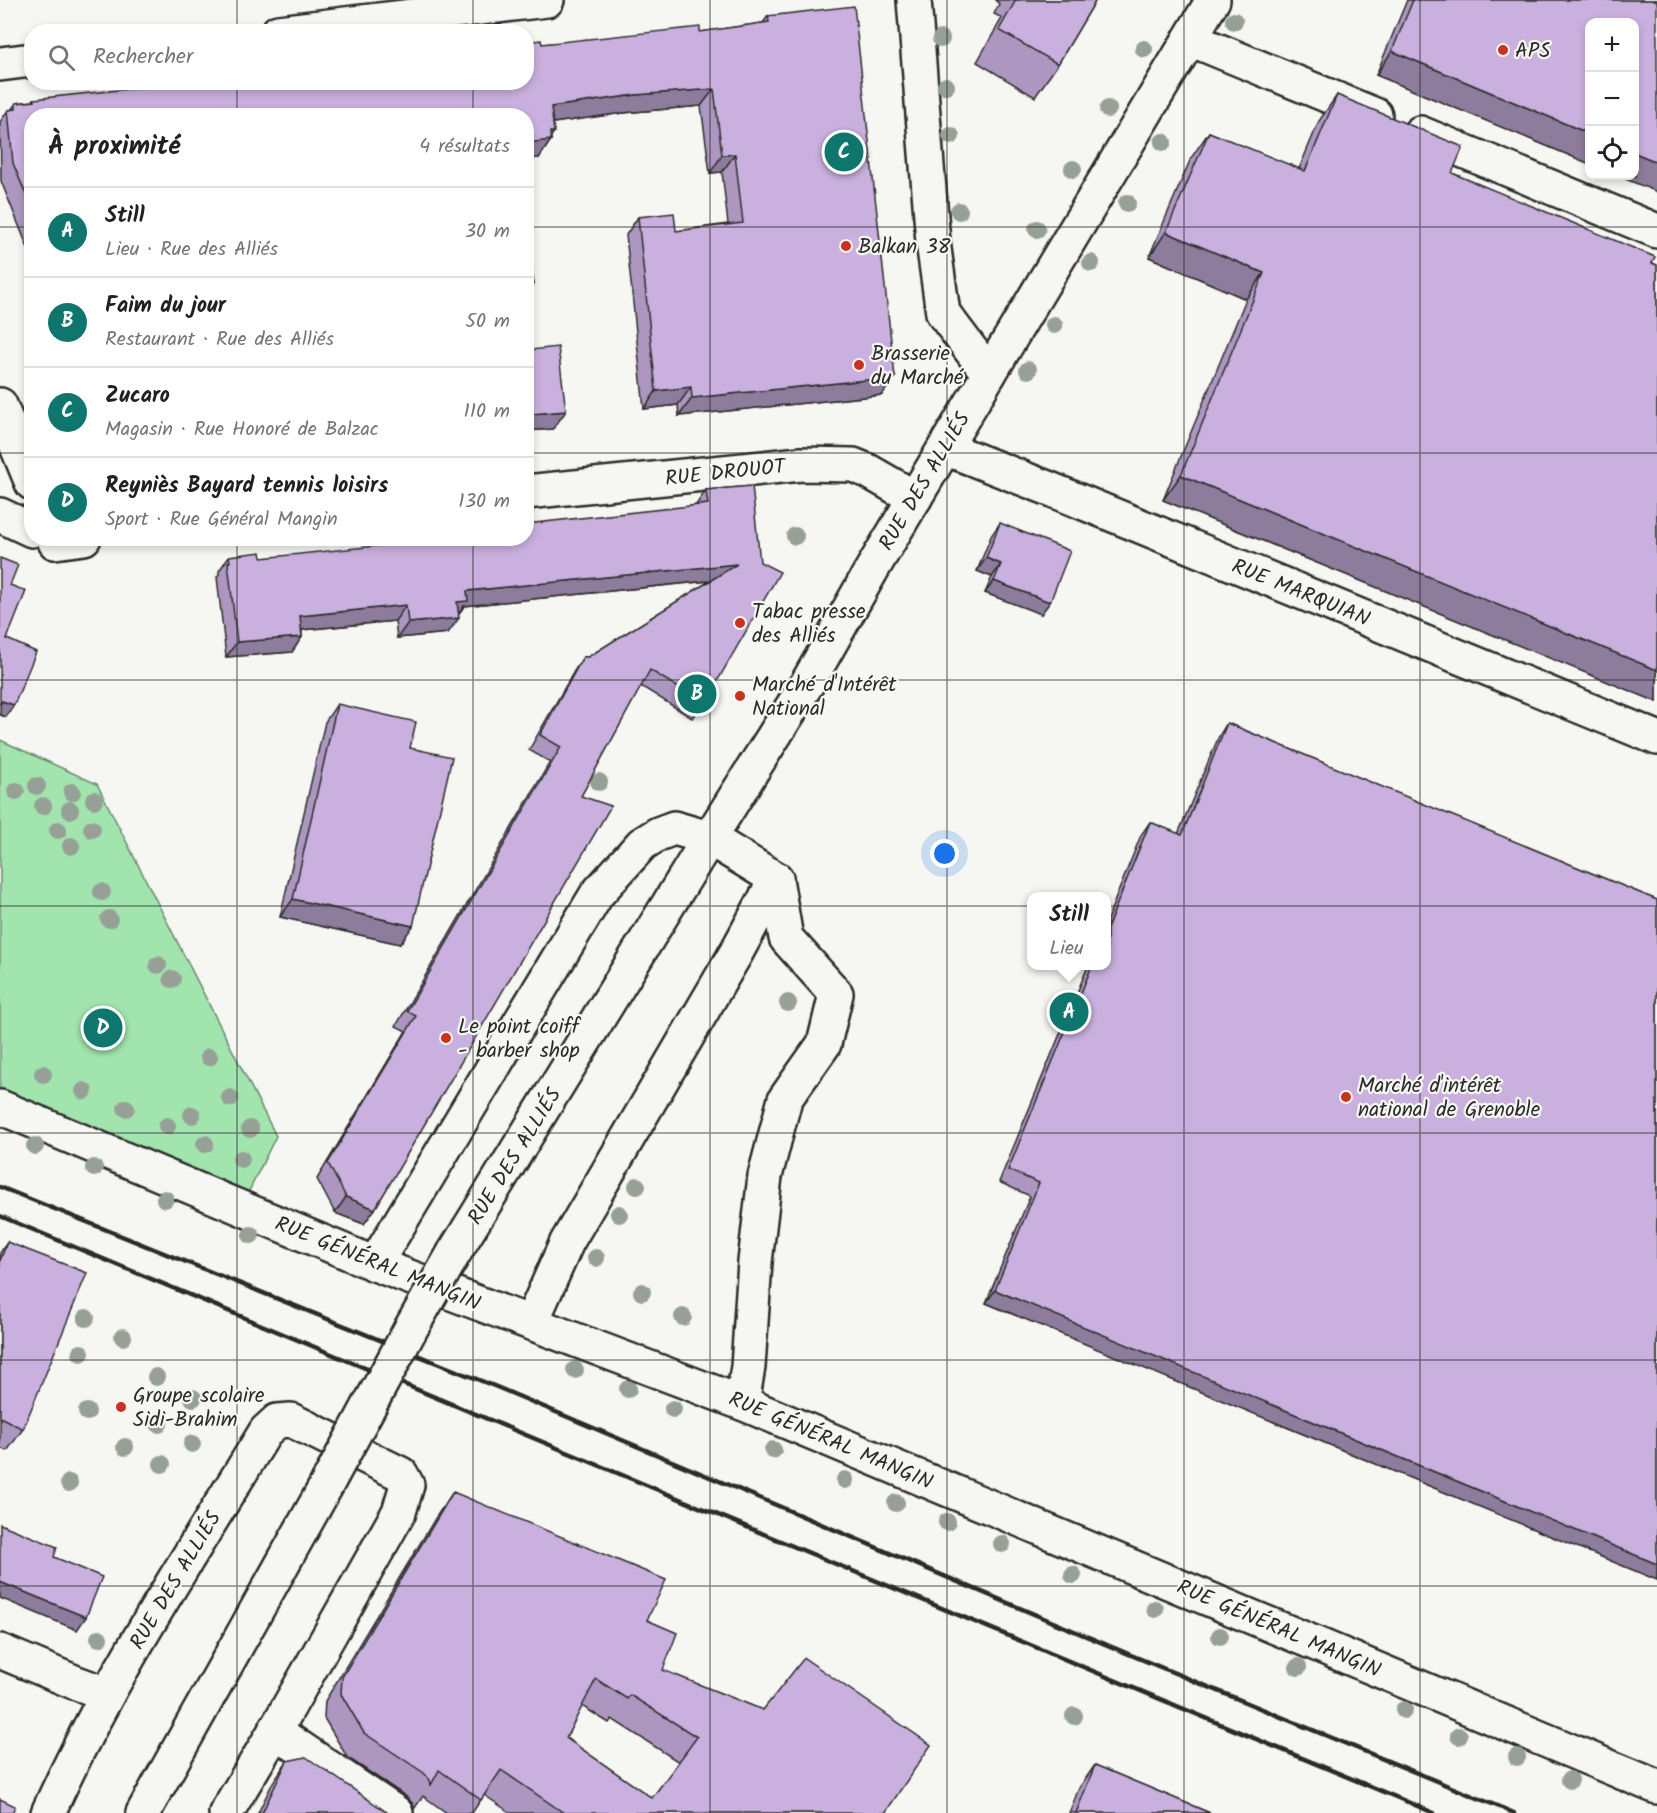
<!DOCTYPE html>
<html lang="fr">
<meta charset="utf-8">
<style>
:root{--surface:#fff;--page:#f2f2f2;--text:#202124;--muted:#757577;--line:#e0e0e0;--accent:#0f766e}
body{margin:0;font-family:Kalam,sans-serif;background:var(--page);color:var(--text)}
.controls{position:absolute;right:18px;top:18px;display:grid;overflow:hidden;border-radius:12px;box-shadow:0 3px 9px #0003}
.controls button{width:54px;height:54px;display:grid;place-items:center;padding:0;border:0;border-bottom:2px solid var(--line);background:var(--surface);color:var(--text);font:30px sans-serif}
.you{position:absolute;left:945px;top:854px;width:21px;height:21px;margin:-15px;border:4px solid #fff;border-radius:50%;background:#1a73e8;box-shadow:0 0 0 9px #1a73e833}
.badge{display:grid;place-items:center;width:39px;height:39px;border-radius:50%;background:var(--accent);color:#fff;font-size:20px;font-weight:700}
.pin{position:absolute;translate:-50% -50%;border:3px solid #fff;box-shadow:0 2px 6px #0006}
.popup{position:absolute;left:1027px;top:892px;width:84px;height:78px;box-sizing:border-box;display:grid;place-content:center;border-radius:12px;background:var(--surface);filter:drop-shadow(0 2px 4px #0005);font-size:20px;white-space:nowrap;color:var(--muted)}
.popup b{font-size:22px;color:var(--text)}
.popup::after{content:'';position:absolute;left:50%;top:100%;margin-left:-12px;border:12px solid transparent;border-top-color:var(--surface)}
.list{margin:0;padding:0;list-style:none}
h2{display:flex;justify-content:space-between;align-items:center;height:78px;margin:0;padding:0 24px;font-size:26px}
h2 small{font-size:20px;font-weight:400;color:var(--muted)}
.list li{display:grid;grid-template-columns:39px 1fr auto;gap:18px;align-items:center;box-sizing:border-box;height:90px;padding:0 24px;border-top:2px solid var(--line)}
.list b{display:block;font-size:22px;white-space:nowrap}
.list p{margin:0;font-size:20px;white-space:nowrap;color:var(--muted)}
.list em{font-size:20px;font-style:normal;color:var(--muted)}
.icon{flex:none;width:33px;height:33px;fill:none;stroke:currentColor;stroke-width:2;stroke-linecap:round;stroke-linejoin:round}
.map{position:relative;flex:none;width:1657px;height:1813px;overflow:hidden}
.search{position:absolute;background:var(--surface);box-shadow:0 3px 9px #0003;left:24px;top:24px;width:510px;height:66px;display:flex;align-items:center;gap:15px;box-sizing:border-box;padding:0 21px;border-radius:24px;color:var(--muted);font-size:22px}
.panel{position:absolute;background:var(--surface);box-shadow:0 3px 9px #0003;left:24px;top:108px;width:510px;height:438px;border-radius:24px}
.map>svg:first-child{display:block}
</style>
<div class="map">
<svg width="1657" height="1813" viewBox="0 0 1657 1813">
<rect width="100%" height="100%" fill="#f6f6f2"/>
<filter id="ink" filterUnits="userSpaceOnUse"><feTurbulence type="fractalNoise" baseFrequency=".0167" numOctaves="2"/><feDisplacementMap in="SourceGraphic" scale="12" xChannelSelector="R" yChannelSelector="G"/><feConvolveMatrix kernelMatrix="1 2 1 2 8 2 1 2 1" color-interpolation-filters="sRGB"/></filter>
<g filter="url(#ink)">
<polygon fill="#a2e4ad" stroke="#66886c" stroke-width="1.5" points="0,740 97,784 276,1136 247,1195 0,1091"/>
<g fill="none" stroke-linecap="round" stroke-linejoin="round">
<defs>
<g id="minor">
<polyline points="914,0 933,242 943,313 989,374"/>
<polyline points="278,32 547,0"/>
<polyline points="1190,39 1375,115"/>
<polyline points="0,64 32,60"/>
<polyline points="1420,133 1657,231"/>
<polyline points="0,405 32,483"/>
<polyline points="945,448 1050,489 1657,738"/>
<polyline points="526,492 801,464 853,465 868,471 915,498"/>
<polyline points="0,515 32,530"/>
<polyline points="55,542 84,538"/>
<polyline points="0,1107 375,1264 742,1403 1657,1787"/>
<polyline points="375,1264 597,894 642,844 658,834 674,828 709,838 776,879"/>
<polyline points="531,1323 567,1242 736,953 776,879"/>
<polyline points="742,1403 748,1367 755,1262 765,1176 785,1099 824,1044 836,994 786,938 776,879"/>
<polyline points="0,1651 74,1682 107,1694"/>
<polyline points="275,1731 396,1813"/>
<path d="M48 1813C108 1679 190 1556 266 1431L277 1421 291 1420 401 1474 407 1485 399 1512 275 1731 226 1813"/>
</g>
<g id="major">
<polyline points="454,1253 700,853 808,682 871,571 1213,0"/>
<polyline points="143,1813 326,1486"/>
</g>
</defs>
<use href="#minor" stroke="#2b2b2b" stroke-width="38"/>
<use href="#major" stroke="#2b2b2b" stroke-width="38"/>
<use href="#minor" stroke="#f6f6f2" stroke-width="33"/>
<use href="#major" stroke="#f6f6f2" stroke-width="33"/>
<g stroke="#2b2b2b" stroke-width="4.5">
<polyline points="0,1187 499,1388 1131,1655 1514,1813"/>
<polyline points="0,1216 1434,1813"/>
</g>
<defs>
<polyline id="major-bridge" points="326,1486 410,1330 454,1253"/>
</defs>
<use href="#major-bridge" stroke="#2b2b2b" stroke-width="38" stroke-linecap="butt"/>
<use href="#major-bridge" stroke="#f6f6f2" stroke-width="33"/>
</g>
<g fill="#97a097">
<circle cx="1234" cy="21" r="9"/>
<circle cx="941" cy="39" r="9"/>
<circle cx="1144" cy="49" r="9"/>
<circle cx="946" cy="86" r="9"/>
<circle cx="1108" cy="109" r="9"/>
<circle cx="951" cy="136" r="9"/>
<circle cx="1163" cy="142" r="9"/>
<circle cx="1073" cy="169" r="9"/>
<circle cx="1127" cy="203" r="9"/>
<circle cx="959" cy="211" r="9"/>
<circle cx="1037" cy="229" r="9"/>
<circle cx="1091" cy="263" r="9"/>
<circle cx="1054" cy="325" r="9"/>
<circle cx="1028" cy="370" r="9"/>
<circle cx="795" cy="536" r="9"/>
<circle cx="599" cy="782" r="9"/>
<circle cx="37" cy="786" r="9"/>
<circle cx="16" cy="791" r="9"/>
<circle cx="72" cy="792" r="9"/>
<circle cx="94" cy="800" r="9"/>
<circle cx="43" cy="806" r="9"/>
<circle cx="70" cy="810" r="9"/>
<circle cx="92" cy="829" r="9"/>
<circle cx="58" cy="830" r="9"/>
<circle cx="71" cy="846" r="9"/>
<circle cx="102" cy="892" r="9"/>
<circle cx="109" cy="919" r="9"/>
<circle cx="158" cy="965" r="9"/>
<circle cx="172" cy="979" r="9"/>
<circle cx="788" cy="1003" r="9"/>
<circle cx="209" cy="1057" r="9"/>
<circle cx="43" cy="1074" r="9"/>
<circle cx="84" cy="1091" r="9"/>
<circle cx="230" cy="1098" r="9"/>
<circle cx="126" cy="1108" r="9"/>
<circle cx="192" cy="1115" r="9"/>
<circle cx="167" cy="1126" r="9"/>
<circle cx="250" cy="1129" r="9"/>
<circle cx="205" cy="1144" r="9"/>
<circle cx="35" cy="1146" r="9"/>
<circle cx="241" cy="1159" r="9"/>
<circle cx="94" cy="1168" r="9"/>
<circle cx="637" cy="1186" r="9"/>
<circle cx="165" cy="1199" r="9"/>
<circle cx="619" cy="1214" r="9"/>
<circle cx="251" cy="1235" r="9"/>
<circle cx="596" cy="1258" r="9"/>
<circle cx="642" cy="1292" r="9"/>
<circle cx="683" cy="1317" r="9"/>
<circle cx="86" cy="1318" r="9"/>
<circle cx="123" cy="1337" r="9"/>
<circle cx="81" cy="1353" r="9"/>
<circle cx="575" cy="1370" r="9"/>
<circle cx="156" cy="1377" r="9"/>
<circle cx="628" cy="1389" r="9"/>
<circle cx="193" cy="1398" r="9"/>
<circle cx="673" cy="1409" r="9"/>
<circle cx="87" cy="1412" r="9"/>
<circle cx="159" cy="1424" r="9"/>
<circle cx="192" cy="1444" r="9"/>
<circle cx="125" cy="1447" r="9"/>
<circle cx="773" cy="1450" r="9"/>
<circle cx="162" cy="1464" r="9"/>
<circle cx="845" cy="1480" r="9"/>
<circle cx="69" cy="1483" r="9"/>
<circle cx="896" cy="1503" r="9"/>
<circle cx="947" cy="1522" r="9"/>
<circle cx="1002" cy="1544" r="9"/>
<circle cx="1073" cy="1575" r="9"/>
<circle cx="1155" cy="1609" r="9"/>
<circle cx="1220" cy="1636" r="9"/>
<circle cx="99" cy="1638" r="9"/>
<circle cx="1298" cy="1667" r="9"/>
<circle cx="1404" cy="1710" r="9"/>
<circle cx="1074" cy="1716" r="9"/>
<circle cx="1459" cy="1736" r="9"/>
<circle cx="1517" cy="1757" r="9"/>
<circle cx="1570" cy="1780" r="9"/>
</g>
<g fill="#ad97c0" stroke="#2b2b2b" stroke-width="1.5" fill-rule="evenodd">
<polygon points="995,0 1096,0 1058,64 1035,97 977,62 1002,18 994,14 999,4"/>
<polygon points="1407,0 1657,0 1590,22 1590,164 1376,75"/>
<polygon points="768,16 882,395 679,416 678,405 644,409 626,235 638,217 676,231 728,224 722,172 710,173 701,106 623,113 553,123 554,132 551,136 551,140 539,158 526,159 526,116 32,116 32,258 1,181 0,122 8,110 11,110 16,103 33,101 34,99 526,82 542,44 700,32 763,23"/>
<polygon points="1337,95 1452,173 1657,265 1657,702 1163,500 1246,299 1149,257 1191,158 1209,132 1299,169 1319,121"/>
<polygon points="526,315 531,350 553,429 526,431"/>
<polygon points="752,486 703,703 692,718 641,686 581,796 364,1224 335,1213 317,1179 406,1031 396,1026 550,762 529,750 573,673 583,657 588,657 710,581 464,606 459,614 448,633 397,638 395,621 302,630 302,637 292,652 226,657 217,577 219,574 219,571 229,556 262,558 526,538 696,505 706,490"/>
<polygon points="1000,523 1041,614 985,593 992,577 977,571 991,536"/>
<polygon points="337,704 410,748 400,944 280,917 325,722"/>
<polygon points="1227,723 1657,900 1657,1580 986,1303 1030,1196 999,1182 1088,966 1107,966 1107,920 1141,835 1150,822 1178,834 1219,736"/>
<polygon points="7,1242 23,1429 7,1451 0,1448 0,1253"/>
<path d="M453 1492 647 1620 663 1670 885 1813H511L484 1795 472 1813H447L423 1796 414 1809 413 1804 407 1797 347 1757 324 1718 325 1701 436 1517ZM582 1706 609 1723 612 1719 679 1762 652 1798 566 1738Z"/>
<polygon points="287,1761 388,1813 258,1813 273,1782"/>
<polygon points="1095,1765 1210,1813 1069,1813 1079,1788"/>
</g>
<g fill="#8d7b9c" stroke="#2b2b2b" stroke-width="1.5">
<polygon points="1392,51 1590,134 1590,164 1376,75"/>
<polygon points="714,89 701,106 623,113 539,125 551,107 635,95"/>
<polygon points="550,132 554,132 548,140 551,140 539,158 526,159 526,143"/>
<polygon points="1635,153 1657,162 1657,192 1618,176 1635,176"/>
<polygon points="735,154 722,172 710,173 722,155"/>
<polygon points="1166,232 1264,273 1246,299 1149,257"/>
<polygon points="526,284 534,284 526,294"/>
<polygon points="895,377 882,395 679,416 692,398"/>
<polygon points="691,387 678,405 644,409 656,391"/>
<polygon points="566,411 553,429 526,431 526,421 531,414"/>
<polygon points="1181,475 1657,670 1657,702 1163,500"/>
<polygon points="986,558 1001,564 992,577 977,571"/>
<polygon points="737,564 727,579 464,606 457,616 457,602 467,591"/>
<polygon points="994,581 1050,602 1041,614 985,593"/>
<polygon points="406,605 395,621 289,631 300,616"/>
<polygon points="459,618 448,633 397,638 408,623"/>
<polygon points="302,637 292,652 226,657 237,642"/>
<polygon points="2,701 14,705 6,717 0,715 0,704"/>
<polygon points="293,899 413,926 400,944 280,917"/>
<polygon points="346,1197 375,1209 364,1224 335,1213"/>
<polygon points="995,1290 1657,1564 1657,1580 986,1303"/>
<polygon points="0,1582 86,1617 77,1630 0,1598"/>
</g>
<g fill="#c9b0df" stroke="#2b2b2b" stroke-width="1.5" fill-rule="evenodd">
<polygon points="1016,0 1096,0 1058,64 999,30"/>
<polygon points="1413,0 1657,0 1657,162 1635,153 1635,22 1590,22 1590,134 1392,51"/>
<polygon points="854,6 895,377 692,398 691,387 656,391 638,217 674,213 676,231 743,223 735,154 722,155 714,89 635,95 551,107 554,132 550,132 551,140 526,143 526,116 32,116 32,209 13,163 8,110 16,109 16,103 35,101 34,99 194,82 526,82 526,42 541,40 542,44 700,27 700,32 769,22 768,16"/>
<polygon points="1337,95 1463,147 1452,173 1655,257 1652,263 1657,265 1657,670 1181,475 1264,273 1166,232 1209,132 1305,171"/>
<polygon points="526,241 528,241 534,284 526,284"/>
<polygon points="526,315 531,350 558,347 566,411 531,414 531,404 526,405"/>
<polygon points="752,486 760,562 780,572 719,678 703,703 650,670 581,796 611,806 375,1209 346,1197 328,1163 416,1016 407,1011 561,747 540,735 583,657 588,657 737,564 467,591 468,601 457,602 459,618 408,623 406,605 300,616 302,637 237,642 228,562 230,562 229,556 261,552 262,558 452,538 526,538 526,524 708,504 706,490"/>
<polygon points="1000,523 1070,551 1050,602 994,581 1001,564 986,558"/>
<polygon points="0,558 18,565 10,585 26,591 7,639 36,652 14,705 2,701 0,705"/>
<polygon points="337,704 416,722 410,748 452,757 413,926 293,899"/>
<polygon points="1227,723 1657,900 1657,1564 995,1290 1039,1183 1008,1170 1092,966 1107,966 1107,929 1150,822 1182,835"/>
<polygon points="7,1242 87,1273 23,1429 0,1417 0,1261"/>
<path d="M453 1492 666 1580 647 1620 677 1633 663 1670 763 1710 804 1658 931 1745 885 1813H564L501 1770 481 1800 439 1770 431 1785 430 1780 424 1773 364 1733 341 1694 342 1677ZM596 1679 627 1699 630 1695 697 1737 652 1798 566 1738Z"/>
<polygon points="0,1524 57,1547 54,1557 102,1577 86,1617 0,1582"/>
<polygon points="306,1757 388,1813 262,1813 287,1761"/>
<polygon points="1095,1765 1210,1813 1076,1813"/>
<polygon points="0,1799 15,1806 12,1813 0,1813"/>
</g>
</g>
<path fill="none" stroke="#2b2b2b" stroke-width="1.5" stroke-opacity="0.55" d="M237 0V32M473 0V32M710 0V1813M947 0V1813M1184 0V1813M1420 0V1813M237 82V116M473 82V116M0 227H32M526 227H1657M0 453H32M526 453H1657M237 538V1813M473 538V1813M0 680H1657M0 906H1657M0 1133H1657M0 1360H1657M0 1586H1657"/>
<g fill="#c8321e" stroke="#f6f6f2" stroke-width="2">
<circle cx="1503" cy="50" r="6"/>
<circle cx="846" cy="246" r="6"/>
<circle cx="859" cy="365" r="6"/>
<circle cx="740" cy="623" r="6"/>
<circle cx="740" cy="696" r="6"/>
<circle cx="446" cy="1038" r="6"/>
<circle cx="1346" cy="1097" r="6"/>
<circle cx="121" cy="1407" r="6"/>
</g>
<g text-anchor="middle" stroke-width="4.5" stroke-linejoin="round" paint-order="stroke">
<g font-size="21" fill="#2b2b2b" stroke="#f6f6f2" text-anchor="start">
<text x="1515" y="57">APS</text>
<text x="858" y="253">Balkan 38</text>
<text x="871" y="360">Brasserie<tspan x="871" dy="24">du Marché</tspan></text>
<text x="752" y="618">Tabac presse<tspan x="752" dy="24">des Alliés</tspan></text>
<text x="752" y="691">Marché d'Intérêt<tspan x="752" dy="24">National</tspan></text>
<text x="458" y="1033">Le point coiff<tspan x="458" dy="24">- barber shop</tspan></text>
<text x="1358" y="1092">Marché d'intérêt<tspan x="1358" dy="24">national de Grenoble</tspan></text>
<text x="133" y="1402">Groupe scolaire<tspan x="133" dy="24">Sidi-Brahim</tspan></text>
</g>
<g font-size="21" fill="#2b2b2b" stroke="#f6f6f2">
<text transform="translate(725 472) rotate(-6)" y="7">RUE DROUOT</text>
<text transform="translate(924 481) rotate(-59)" y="7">RUE DES ALLIÉS</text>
<text transform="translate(1301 592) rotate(22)" y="7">RUE MARQUIAN</text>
<text transform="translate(514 1156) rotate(-58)" y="7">RUE DES ALLIÉS</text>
<text transform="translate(378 1263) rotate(22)" y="7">RUE GÉNÉRAL MANGIN</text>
<text transform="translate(831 1440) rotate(23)" y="7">RUE GÉNÉRAL MANGIN</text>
<text transform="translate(175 1580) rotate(-59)" y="7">RUE DES ALLIÉS</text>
<text transform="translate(1279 1628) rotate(23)" y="7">RUE GÉNÉRAL MANGIN</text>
</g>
</g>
</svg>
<div class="controls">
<button>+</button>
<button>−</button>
<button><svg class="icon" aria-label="locate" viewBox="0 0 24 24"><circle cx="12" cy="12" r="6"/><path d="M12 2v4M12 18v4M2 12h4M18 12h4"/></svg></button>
</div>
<div class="you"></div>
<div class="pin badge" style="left:1069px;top:1012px">A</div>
<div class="popup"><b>Still</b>Lieu</div>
<div class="pin badge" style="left:697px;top:694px">B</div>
<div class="pin badge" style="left:844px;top:152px">C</div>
<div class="pin badge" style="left:103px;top:1028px">D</div>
<div class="search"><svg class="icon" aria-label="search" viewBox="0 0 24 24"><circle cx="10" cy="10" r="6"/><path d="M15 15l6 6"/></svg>Rechercher</div>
<section class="panel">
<h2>À proximité<small>4 résultats</small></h2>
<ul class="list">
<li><span class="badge">A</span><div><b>Still</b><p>Lieu · Rue des Alliés</p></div><em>30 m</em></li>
<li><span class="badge">B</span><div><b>Faim du jour</b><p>Restaurant · Rue des Alliés</p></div><em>50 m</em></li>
<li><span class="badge">C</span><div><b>Zucaro</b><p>Magasin · Rue Honoré de Balzac</p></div><em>110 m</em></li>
<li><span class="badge">D</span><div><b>Reyniès Bayard tennis loisirs</b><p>Sport · Rue Général Mangin</p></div><em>130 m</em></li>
</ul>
</section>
</div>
